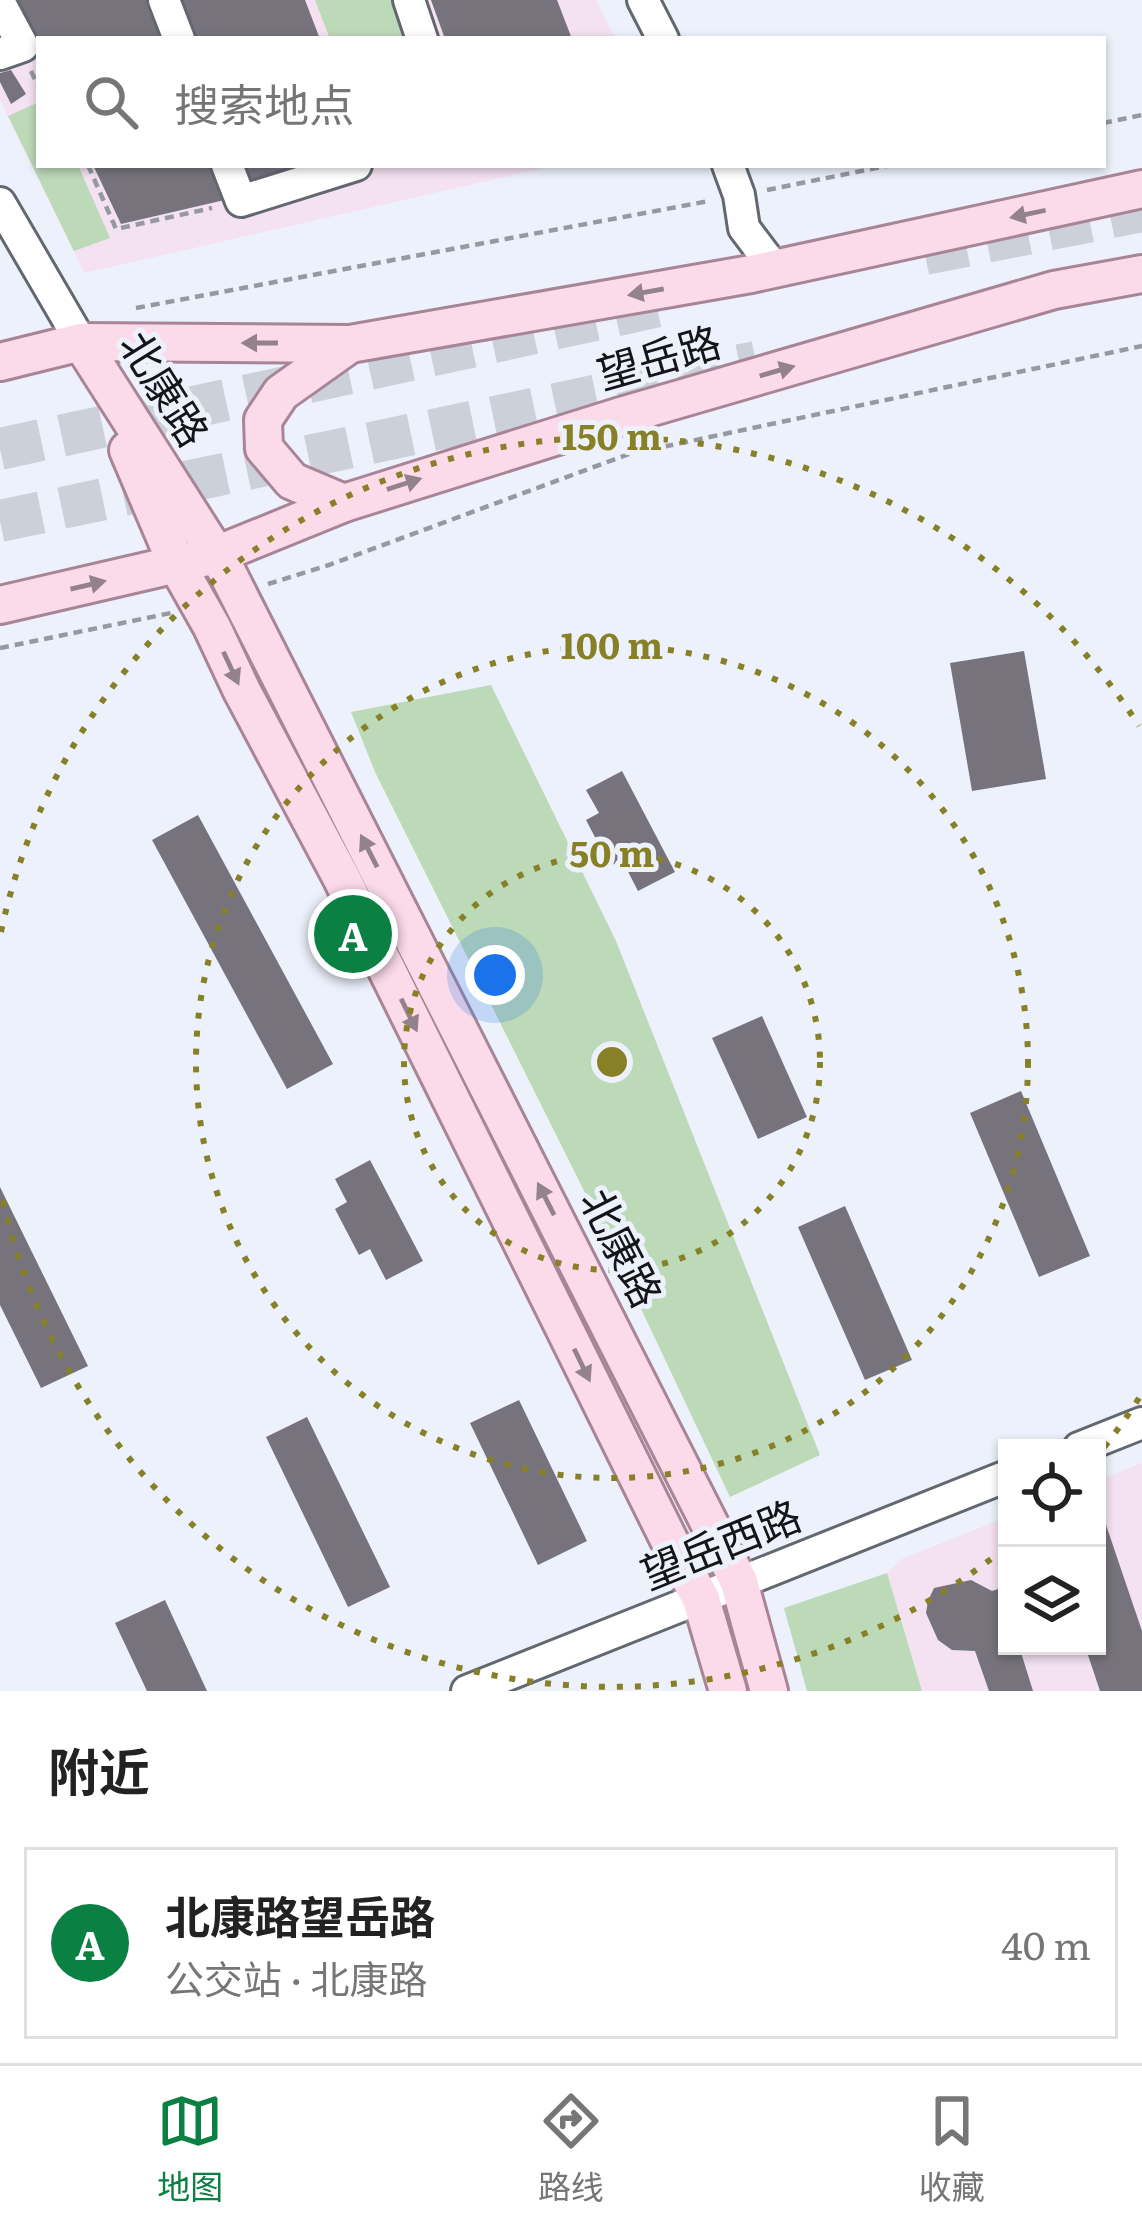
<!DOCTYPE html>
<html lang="zh">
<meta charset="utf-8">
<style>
:root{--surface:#fff;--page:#f6f6f6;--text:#222;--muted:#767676;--line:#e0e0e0;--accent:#0b8043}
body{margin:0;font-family:Literata,"Noto Sans SC",serif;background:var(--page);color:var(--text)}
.controls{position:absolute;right:36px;bottom:36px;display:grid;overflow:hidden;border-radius:0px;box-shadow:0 3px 9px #0004}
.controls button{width:108px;height:108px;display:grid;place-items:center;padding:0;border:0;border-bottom:3px solid var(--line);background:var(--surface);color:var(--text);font:60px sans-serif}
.you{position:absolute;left:495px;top:975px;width:42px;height:42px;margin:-30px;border:9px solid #fff;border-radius:50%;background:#1a73e8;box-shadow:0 0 0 18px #1a73e833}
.badge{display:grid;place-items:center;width:78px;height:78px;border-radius:50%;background:var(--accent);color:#fff;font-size:39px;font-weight:700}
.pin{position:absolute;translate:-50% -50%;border:6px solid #fff;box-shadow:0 3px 12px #0006}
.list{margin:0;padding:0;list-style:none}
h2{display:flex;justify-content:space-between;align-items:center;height:156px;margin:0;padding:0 48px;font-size:51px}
h2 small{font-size:39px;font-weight:400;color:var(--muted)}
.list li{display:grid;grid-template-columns:78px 1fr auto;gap:36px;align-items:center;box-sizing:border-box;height:192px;margin:0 24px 24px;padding:0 24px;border:3px solid var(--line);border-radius:0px}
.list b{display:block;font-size:45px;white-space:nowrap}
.list p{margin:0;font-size:39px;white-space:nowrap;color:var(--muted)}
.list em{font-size:39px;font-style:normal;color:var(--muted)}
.icon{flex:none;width:66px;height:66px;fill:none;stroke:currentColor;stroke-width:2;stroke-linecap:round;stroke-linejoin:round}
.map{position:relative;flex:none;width:1142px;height:1691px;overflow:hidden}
.search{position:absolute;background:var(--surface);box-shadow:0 3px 9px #0004;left:36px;right:36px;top:36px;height:132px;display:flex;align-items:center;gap:30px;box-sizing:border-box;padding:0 42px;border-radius:0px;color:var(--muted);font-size:45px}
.sheet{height:372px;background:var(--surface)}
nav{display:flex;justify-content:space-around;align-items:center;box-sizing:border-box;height:168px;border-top:3px solid var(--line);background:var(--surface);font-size:33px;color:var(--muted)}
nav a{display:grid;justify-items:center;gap:6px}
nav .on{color:var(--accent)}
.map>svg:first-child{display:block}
</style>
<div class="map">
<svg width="1142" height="1691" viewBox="0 0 1142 1691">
<rect width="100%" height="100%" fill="#edf1fb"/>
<g fill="#f4e1f1">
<polygon points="0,0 596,0 616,39 39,39 39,165 557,165 84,273 0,100"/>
<polygon points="1142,1463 1142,1691 922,1691 887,1573 902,1559 1007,1517 1007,1646 1097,1646 1097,1481"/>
</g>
<g fill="#bcd9b8">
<polygon points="315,0 399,0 412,39 330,39"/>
<polygon points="39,102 39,165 78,165 110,238 74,251 8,116"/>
<polygon points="491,685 616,941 820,1455 730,1497 608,1239 375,772 351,712"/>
<polygon points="887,1573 922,1691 807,1691 784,1608"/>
</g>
<g fill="#76737d">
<polygon points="17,0 149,0 165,39 39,39 39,47"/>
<polygon points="174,0 305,0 320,39 189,39"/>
<polygon points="431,0 557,0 572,39 445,39"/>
<polygon points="11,70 26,94 11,104 0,82 0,73"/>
<polygon points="93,165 215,165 229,199 121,224"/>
<polygon points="239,165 314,165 249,189"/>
<polygon points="1024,651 1046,779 972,791 950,663"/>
<polygon points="622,771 675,872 638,891 622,860 610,866 586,820 599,813 586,790"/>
<polygon points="198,815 333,1064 287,1089 152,840"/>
<polygon points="762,1016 807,1117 758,1139 712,1038"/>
<polygon points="1021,1091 1090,1256 1039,1277 970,1113"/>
<polygon points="370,1160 423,1261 386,1280 370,1249 359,1255 335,1209 347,1202 335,1179"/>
<polygon points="0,1187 88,1366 41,1388 0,1305"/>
<polygon points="845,1206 912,1360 865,1380 798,1227"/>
<polygon points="519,1400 587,1541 538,1565 470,1423"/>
<polygon points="307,1417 390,1587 348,1607 266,1437"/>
<polygon points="1103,1516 1142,1631 1142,1691 1100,1691 1085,1646 1097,1646 1097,1518"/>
<polygon points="971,1580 992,1591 1007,1586 1007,1646 1019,1646 1033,1691 989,1691 975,1651 952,1650 938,1640 926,1613 928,1601 934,1588"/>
<polygon points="165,1600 207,1691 147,1691 115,1623"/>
</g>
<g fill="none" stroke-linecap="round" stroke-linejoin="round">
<g stroke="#ccd0d9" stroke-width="42" stroke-dasharray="42 21" stroke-linecap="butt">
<polyline points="925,254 1142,211"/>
<polyline points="0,449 664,305"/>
<polyline points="0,521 756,362"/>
</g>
<defs>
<g id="minor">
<polyline points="164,0 179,39"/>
<polyline points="409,0 422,39"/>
<polyline points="643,0 663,39"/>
<polyline points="0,3 23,46 0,54"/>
<polyline points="227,165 241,201 356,165"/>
<polyline points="728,165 739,195 744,228 775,269"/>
<polyline points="0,203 81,342"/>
<polyline points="1079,1448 1142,1423"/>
<polyline points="467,1691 1007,1476"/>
</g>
<g id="major">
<polyline points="81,342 225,568 739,1582 769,1691"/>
<polyline points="0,362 81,342 350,344 751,274 1142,189"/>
<polyline points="128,450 177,565 212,627 242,691 341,877 669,1540 701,1599 728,1691"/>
<polyline points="344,503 292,481 264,448 263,420 281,393 350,344"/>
<polyline points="0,605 216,555 344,503 621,416 1054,290 1142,274"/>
</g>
</defs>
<use href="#minor" stroke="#63676f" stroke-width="36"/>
<use href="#major" stroke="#a88596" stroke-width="42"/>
<g stroke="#9699a0" stroke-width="4.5" stroke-dasharray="9 6" stroke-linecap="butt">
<polyline points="31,71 39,88"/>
<polyline points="1103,123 1142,115"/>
<polyline points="88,165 116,229 212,208"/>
<polyline points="767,190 891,165"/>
<polyline points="136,308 709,201"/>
<polyline points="268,584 329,565 629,454 1142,346"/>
<polyline points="0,648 171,613"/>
</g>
<use href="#minor" stroke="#fff" stroke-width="30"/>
<use href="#major" stroke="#fbdae9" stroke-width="36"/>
</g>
<defs><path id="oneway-solid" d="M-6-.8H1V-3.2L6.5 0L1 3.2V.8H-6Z" transform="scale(3)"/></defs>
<g fill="#93818b">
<use href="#oneway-solid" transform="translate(1028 214) rotate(168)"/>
<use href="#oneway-solid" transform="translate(646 292) rotate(170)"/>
<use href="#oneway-solid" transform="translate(260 343) rotate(-180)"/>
<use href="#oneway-solid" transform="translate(777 371) rotate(-16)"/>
<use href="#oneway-solid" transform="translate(404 484) rotate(-18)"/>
<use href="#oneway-solid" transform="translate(88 585) rotate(-13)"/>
<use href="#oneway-solid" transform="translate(231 668) rotate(65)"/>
<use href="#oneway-solid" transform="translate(369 851) rotate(-117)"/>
<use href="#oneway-solid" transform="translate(409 1015) rotate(64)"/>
<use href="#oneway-solid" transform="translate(546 1199) rotate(-117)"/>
<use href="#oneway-solid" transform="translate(582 1365) rotate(64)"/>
</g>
<g fill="none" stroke="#878027" stroke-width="6" stroke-dasharray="6 12">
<circle cx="612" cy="1062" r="208"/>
<circle cx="612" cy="1062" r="416"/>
<path d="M1139 1398A625 625 0 0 1 1098 1455M1005 1548A625 625 0 0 1 1 1192M1 932A625 625 0 0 1 1139 726"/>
</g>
<g text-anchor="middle" stroke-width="10" stroke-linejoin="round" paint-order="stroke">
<g font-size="42" fill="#141518" stroke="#edf1fb">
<text transform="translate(659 358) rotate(-16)" y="15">望岳路</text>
<text transform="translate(164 389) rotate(58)" y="15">北康路</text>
<text transform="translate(621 1248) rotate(63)" y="15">北康路</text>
<text transform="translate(721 1545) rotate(-22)" y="15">望岳西路</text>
</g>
</g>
<circle cx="612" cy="1062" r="18" fill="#878027" stroke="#edf1fb" stroke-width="6"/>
<g font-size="36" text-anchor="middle" font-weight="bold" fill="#878027" stroke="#edf1fb" stroke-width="10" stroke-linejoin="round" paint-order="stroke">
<text x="612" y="450">150 m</text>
<text x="612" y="659">100 m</text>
<text x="612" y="867">50 m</text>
</g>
</svg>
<div class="controls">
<button><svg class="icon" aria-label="locate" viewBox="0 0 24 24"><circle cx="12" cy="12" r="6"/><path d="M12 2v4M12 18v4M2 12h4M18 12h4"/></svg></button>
<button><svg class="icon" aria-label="layers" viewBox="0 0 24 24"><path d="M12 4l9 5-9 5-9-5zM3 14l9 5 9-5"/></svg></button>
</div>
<div class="you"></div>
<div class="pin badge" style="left:353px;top:934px">A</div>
<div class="search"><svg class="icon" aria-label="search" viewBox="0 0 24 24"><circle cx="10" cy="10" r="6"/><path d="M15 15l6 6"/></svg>搜索地点</div>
</div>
<section class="sheet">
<h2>附近<small></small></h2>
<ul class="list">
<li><span class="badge">A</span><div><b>北康路望岳路</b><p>公交站 · 北康路</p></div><em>40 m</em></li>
</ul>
</section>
<nav>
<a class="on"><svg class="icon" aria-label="map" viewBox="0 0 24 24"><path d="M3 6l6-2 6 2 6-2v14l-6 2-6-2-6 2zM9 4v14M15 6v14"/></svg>地图</a>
<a><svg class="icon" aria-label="directions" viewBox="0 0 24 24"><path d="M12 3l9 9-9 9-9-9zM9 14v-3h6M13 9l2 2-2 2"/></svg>路线</a>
<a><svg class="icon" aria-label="saved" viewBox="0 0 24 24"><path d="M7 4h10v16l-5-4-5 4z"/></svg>收藏</a>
</nav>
